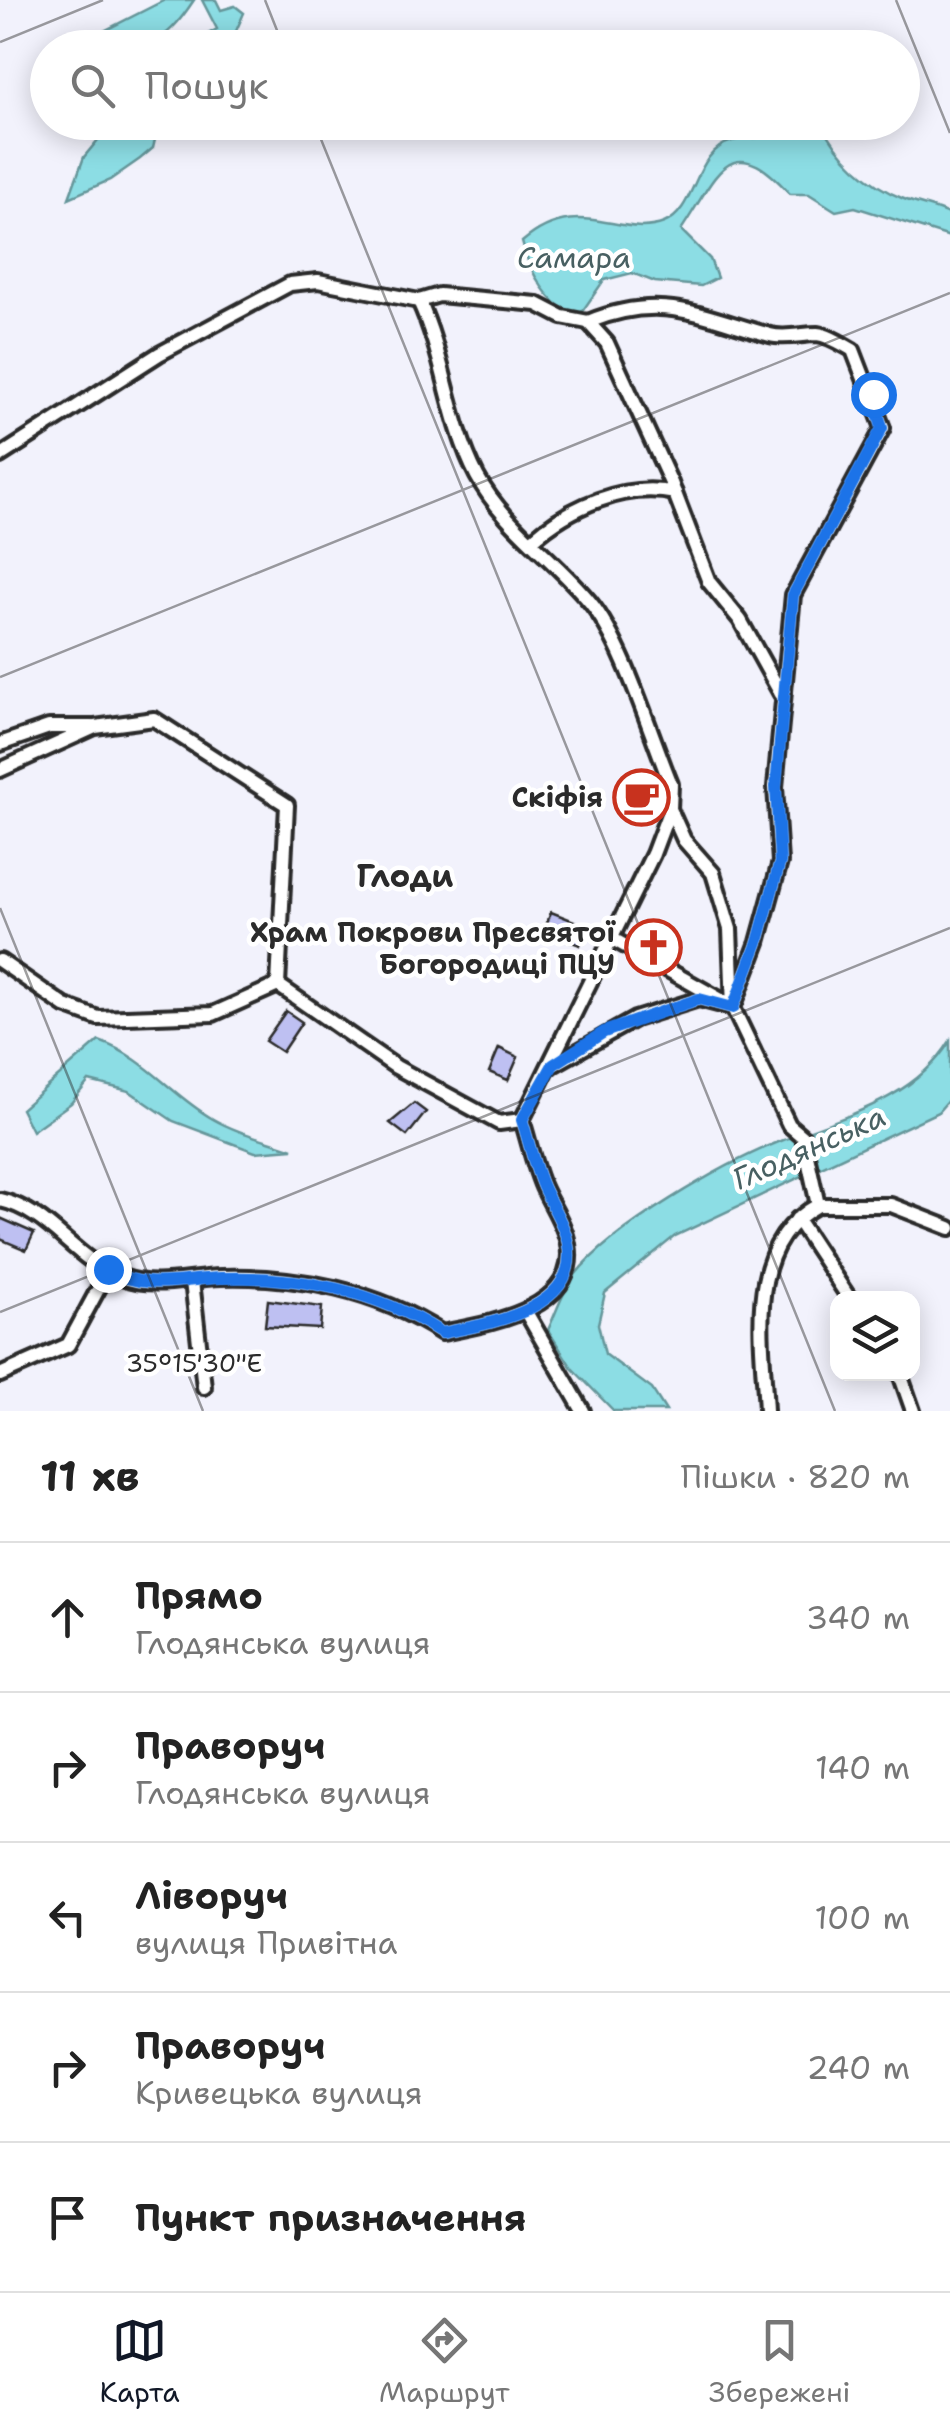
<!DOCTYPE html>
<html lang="uk">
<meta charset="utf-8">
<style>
:root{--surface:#fff;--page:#f2f2f2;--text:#222;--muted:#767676;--line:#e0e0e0;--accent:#111827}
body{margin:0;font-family:"Shantell Sans",sans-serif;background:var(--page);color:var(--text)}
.controls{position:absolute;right:30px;bottom:30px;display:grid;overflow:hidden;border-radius:20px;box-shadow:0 5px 25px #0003}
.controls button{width:90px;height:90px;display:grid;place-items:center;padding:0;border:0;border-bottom:2px solid var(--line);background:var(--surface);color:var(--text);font:50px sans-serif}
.stop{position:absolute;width:30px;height:30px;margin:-22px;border:8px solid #1a73e8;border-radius:50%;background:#fff}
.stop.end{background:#1a73e8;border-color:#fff;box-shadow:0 2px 10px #0008}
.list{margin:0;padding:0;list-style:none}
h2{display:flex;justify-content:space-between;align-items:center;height:130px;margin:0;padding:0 40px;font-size:42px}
h2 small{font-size:32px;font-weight:400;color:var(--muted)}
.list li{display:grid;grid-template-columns:65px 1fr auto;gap:30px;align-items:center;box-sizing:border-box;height:150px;padding:0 40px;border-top:2px solid var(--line)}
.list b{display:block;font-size:38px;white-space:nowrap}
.list p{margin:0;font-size:32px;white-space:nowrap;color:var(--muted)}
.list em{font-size:32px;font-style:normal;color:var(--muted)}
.icon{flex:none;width:55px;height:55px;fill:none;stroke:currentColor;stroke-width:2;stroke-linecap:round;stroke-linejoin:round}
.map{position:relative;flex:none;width:950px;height:1411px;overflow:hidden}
.search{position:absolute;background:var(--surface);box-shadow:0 5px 25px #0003;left:30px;right:30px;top:30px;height:110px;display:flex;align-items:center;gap:25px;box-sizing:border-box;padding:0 35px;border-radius:55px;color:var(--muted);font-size:38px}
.sheet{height:880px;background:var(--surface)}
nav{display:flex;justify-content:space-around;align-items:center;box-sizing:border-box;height:140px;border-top:2px solid var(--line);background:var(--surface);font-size:28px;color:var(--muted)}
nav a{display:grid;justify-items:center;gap:5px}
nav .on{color:var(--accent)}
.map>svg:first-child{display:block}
</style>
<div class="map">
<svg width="950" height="1411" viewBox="0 0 950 1411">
<rect width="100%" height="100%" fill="#f2f2fc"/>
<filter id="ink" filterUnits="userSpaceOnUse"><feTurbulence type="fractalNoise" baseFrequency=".01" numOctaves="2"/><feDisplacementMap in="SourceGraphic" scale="20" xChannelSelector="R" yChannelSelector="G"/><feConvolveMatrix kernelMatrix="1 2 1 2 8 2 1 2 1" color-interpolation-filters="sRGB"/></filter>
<g filter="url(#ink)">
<g fill="#8cdde4" stroke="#65969a" stroke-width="2.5">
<path d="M165 0H194C161 50 146 48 90 47L100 33Z"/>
<polygon points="202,0 216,0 221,10 235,6 244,13 229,47 184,47 217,29"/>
<polygon points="112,123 159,123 153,148 140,159 110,180 69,198 84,157"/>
<path d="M774 123H822C838 156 868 185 904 199 919 205 935 207 950 215V237L855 207 836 211 809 194H790C729 125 717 177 681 230L710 259 717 278 701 286 655 282 632 273 604 280 579 316C549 308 529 271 522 242 579 193 619 240 664 223 697 210 693 152 732 141 744 137 758 139 770 136Z"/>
<path d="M99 1041C145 1057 171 1095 213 1119 237 1133 268 1140 293 1149L255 1152 173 1121 129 1091 89 1081 71 1103 32 1131 21 1109Z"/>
<path d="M950 1041V1098L938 1112 675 1236 605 1293 598 1324 605 1354 652 1389 666 1411H614L572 1368 548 1330C556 1313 563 1290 575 1275 612 1228 725 1163 781 1141 842 1117 914 1100 950 1041Z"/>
</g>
<g fill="#bec0f2" stroke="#2b2b2b" stroke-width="2.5">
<polygon points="551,912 587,926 580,945 544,931"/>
<polygon points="286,1011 302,1022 282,1052 265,1041"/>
<polygon points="499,1048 518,1057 508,1080 489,1072"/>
<polygon points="414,1103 426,1112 407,1136 390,1123"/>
<polygon points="0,1218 34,1233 26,1250 0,1239"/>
<polygon points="268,1300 322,1307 320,1329 265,1326"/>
</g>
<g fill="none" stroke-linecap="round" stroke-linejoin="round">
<defs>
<g id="street">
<path d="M419 301C445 357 448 420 477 476 503 525 555 559 590 602 624 644 649 731 671 784L670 809 653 854 522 1120"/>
<path d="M588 322C662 292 700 316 770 335 785 339 802 334 817 334 829 335 842 344 853 350L883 428 793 595 775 787 780 862 758 942 733 1008"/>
<polyline points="588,322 607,343 671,483 709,582 740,620 781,694"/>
<polyline points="0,456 159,354 290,284 318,281 419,301 439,295 537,304 562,317 588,322"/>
<path d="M532 540C569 507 625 482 675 493"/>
<polyline points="0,744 49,727 92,727"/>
<polyline points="0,770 95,727 154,719 287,805 278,985"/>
<path d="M670 809 684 840 713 873 730 929 733 1008 789 1125 803 1137 818 1205C743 1246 763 1340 766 1411"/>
<polyline points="611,938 723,1001"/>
<polyline points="0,961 65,1006 98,1018 213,1014 278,985"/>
<polyline points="278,985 396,1067 499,1123 522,1120"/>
<polyline points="553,1065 635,1019 699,999 733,1008"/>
<path d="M0 1200C51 1211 74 1261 122 1277 155 1289 188 1278 221 1277 299 1275 377 1291 442 1333 487 1324 580 1310 568 1244 565 1225 551 1205 543 1187 534 1166 529 1142 522 1120"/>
<polyline points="818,1205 891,1205 950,1228"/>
<polyline points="797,1219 849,1298"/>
<polyline points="192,1281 204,1387"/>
<polyline points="526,1312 583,1411"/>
<polyline points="900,1374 913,1411"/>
<polyline points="0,1375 68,1345 109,1269"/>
</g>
</defs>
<use href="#street" stroke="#2b2b2b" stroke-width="20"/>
<use href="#street" stroke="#fff" stroke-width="12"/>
</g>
</g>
<g fill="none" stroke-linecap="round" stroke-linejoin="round" filter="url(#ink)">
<path stroke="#1a73e8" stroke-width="12" d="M108 1269C143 1292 184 1279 221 1278 299 1275 377 1291 442 1333 487 1324 581 1310 568 1244 565 1225 551 1205 543 1187 534 1166 529 1142 522 1120L553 1065 604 1032 699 999 733 1008 758 942 780 862 776 787 793 595 882 428 873 394"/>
</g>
<path fill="none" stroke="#2b2b2b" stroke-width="2.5" stroke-opacity="0.45" d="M265 0 284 48M896 0 950 133M0 42 103 0M314 122 835 1411M0 677 950 293M0 908 203 1411M0 1312 950 928"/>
<defs>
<symbol id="cafe-ring" viewBox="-11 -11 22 22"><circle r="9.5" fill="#fff" stroke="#c8321e" stroke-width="1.5"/><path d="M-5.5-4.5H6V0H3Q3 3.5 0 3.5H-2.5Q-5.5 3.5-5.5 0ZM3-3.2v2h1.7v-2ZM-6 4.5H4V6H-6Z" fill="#c8321e"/></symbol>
<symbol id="church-ring" viewBox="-11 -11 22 22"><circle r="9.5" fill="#fff" stroke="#c8321e" stroke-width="1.5"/><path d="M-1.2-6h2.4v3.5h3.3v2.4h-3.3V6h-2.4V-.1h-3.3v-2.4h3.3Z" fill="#c8321e"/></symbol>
</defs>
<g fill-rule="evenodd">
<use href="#cafe-ring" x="610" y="766" width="63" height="63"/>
<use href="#church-ring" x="622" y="916" width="63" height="63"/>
</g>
<g text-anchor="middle" stroke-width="9" stroke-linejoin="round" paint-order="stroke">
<g font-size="28" font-weight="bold" fill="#2b2b2b" stroke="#fff" text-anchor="end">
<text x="603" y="807">Скіфія</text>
<text x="615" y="942">Храм Покрови Пресвятої<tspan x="615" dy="32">Богородиці ПЦУ</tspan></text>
</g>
<g font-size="30" font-style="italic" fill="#486062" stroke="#fff">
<text x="574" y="268">Самара</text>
<text transform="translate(809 1148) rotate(-24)" y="10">Глодянська</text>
</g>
<g font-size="32" font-weight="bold" fill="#2b2b2b" stroke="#fff">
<text x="405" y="887">Глоди</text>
</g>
</g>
<g font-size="25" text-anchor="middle" fill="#2b2b2b" stroke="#fff" stroke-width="9" stroke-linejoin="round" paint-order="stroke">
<text x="194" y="1372">35°15'30"E</text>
</g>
</svg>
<div class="controls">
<button><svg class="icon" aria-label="layers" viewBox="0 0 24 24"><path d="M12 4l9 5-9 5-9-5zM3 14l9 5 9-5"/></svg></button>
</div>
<div class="stop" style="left:873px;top:394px"></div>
<div class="stop end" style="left:108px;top:1269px"></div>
<div class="search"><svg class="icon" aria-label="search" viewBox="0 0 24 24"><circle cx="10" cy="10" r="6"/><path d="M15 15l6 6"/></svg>Пошук</div>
</div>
<section class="sheet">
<h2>11 хв<small>Пішки · 820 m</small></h2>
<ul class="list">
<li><svg class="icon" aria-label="ahead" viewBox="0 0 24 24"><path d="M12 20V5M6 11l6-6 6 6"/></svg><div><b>Прямо</b><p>Глодянська вулиця</p></div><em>340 m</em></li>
<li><svg class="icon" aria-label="right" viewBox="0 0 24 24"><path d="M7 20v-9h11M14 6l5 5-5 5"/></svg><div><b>Праворуч</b><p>Глодянська вулиця</p></div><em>140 m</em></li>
<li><svg class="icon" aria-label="left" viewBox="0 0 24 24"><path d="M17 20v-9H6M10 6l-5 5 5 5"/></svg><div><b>Ліворуч</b><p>вулиця Привітна</p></div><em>100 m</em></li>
<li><svg class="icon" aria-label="right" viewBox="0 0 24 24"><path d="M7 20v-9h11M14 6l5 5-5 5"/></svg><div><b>Праворуч</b><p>Кривецька вулиця</p></div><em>240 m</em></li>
<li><svg class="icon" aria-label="arrive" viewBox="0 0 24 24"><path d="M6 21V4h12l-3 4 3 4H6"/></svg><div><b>Пункт призначення</b></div></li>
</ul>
</section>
<nav>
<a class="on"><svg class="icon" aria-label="map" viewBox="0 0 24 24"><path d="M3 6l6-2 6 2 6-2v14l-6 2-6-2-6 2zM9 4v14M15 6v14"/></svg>Карта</a>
<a><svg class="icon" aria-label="directions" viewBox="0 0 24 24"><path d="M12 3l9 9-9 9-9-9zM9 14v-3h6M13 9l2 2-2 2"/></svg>Маршрут</a>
<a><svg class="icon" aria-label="saved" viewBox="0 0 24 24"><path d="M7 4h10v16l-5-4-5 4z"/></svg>Збережені</a>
</nav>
